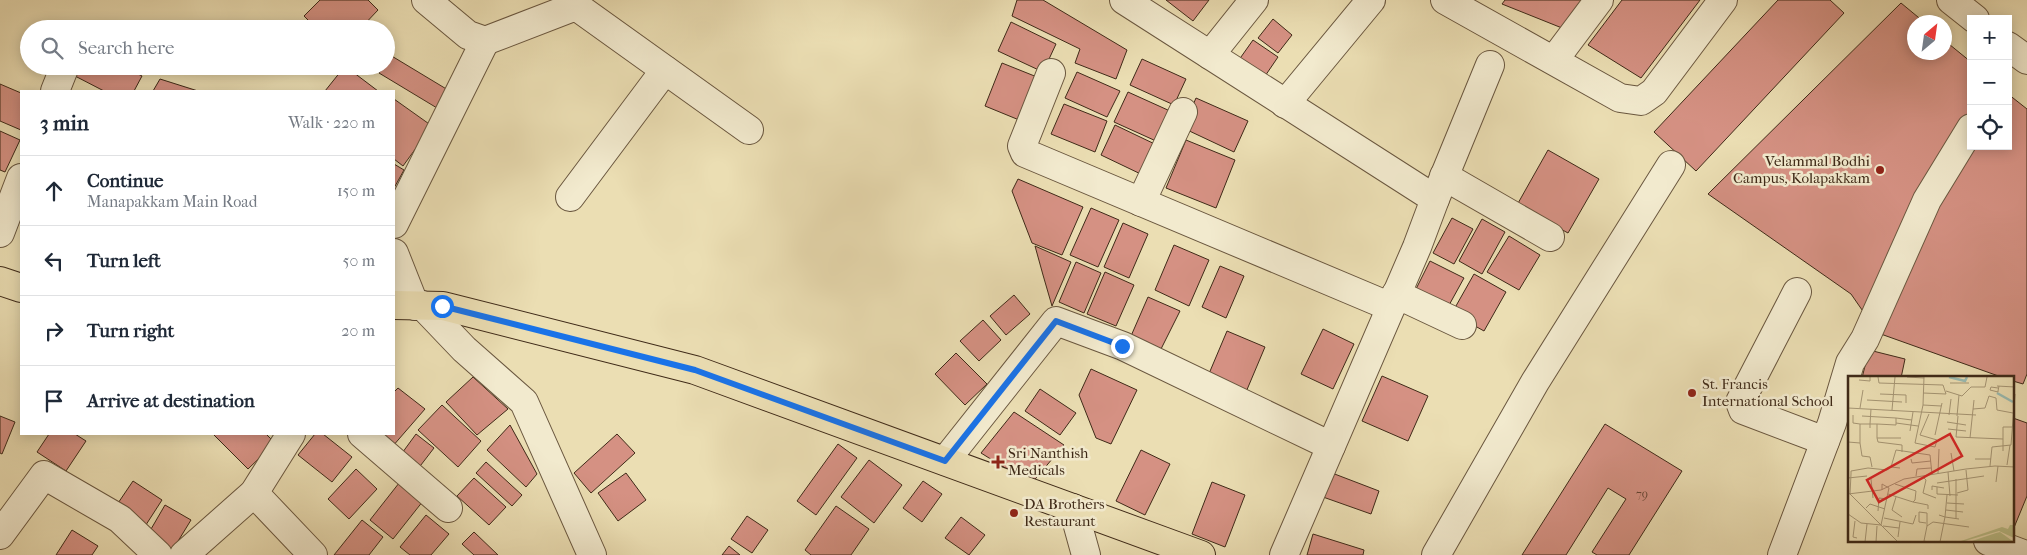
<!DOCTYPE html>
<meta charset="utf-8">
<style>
:root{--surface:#fff;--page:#f6f6f7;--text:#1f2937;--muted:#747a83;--line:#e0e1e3}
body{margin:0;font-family:"IM FELL French Canon",serif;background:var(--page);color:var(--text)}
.controls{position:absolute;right:15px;top:15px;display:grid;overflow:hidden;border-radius:0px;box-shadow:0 2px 12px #0003}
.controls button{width:45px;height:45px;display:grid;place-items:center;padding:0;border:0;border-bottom:1px solid var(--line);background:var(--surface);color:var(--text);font:25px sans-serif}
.compass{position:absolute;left:1907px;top:15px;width:45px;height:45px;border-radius:50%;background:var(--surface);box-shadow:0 2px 12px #0003;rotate:29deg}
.stop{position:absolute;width:15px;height:15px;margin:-11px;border:4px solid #1a73e8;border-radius:50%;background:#fff}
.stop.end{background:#1a73e8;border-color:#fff;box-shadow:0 1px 5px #0008}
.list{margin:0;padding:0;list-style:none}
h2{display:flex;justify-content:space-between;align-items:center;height:65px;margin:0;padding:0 20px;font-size:21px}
h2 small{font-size:16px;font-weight:400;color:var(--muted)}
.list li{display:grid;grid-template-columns:32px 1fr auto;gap:15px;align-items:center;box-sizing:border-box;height:70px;padding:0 20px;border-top:1px solid var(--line)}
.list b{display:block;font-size:19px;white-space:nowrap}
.list p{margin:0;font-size:16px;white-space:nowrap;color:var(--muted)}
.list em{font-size:16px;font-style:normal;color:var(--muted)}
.icon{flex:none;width:28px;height:28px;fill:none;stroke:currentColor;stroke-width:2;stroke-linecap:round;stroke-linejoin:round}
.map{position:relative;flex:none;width:2027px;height:555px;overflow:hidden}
.search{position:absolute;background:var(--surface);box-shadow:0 2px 12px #0003;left:20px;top:20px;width:375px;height:55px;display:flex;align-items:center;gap:12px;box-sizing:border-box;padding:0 18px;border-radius:28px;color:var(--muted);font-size:19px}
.panel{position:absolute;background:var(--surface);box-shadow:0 2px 12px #0003;left:20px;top:90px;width:375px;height:345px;border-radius:0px}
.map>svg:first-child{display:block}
</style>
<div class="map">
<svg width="2027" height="555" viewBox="0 0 2027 555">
<rect width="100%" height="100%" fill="#ebdeb3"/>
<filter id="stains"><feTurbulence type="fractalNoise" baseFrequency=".004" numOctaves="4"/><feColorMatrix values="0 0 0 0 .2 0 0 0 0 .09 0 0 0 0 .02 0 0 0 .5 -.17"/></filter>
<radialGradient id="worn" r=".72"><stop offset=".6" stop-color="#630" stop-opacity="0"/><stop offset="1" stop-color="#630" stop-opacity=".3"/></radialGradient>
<g fill="#d59183" stroke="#3f2a18">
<polygon points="320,0 368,0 378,10 360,29 317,29 304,16"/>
<polygon points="1017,0 1043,0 1127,50 1116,79 1075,63 1080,49 1012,16"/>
<polygon points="1166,0 1209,0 1193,21"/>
<polygon points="1505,0 1582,0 1562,28 1502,4"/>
<polygon points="1622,0 1700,0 1641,78 1588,45"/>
<polygon points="1778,0 1830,0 1844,13 1696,171 1654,132"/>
<polygon points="1901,3 1924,22 1914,22 1914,52 1944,52 1944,40 1971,62 1971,146 2008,146 2008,94 2027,109 2027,374 2023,384 2013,381 2013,378 2004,378 1878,333 1851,294 1708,194"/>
<polygon points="1273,19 1292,35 1278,53 1258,38"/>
<polygon points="1011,22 1056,44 1043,72 998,51"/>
<polygon points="1253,40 1278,57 1261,82 1236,64"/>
<polygon points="390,55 453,93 442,111 379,73 384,66 386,66"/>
<polygon points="1142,59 1186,79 1174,105 1130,85"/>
<polygon points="1002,63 1042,79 1024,122 985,106"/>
<polygon points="80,66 122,66 142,76 134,91 104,91 75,76"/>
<polygon points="345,66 378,91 325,91"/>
<polygon points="1077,72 1120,91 1107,117 1065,98"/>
<polygon points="160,79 198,91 153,91"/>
<polygon points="0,84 21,93 21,130 0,121"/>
<polygon points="1128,92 1170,111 1156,141 1114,122"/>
<polygon points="1196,98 1248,121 1234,152 1183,128"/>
<polygon points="394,99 432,126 403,166 394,159"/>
<polygon points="1064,104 1107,121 1095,152 1051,134"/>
<polygon points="1115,125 1161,147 1147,177 1101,155"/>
<polygon points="0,131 20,140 5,172 0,170"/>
<polygon points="1186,140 1235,160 1216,208 1166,188"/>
<polygon points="1548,150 1599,179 1568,233 1517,205"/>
<polygon points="394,164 404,170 394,188"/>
<polygon points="1018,179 1083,207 1062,255 1032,243 1012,191"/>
<polygon points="1091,208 1119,220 1098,267 1070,255"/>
<polygon points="1452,218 1473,229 1454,264 1433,253"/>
<polygon points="1482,219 1505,232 1482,274 1459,261"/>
<polygon points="1123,223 1148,234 1129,278 1104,267"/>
<polygon points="1509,236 1540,255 1519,290 1487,272"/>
<polygon points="1174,245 1209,260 1189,306 1155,290"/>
<polygon points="1035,246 1071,262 1052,306 1043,275"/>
<polygon points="1430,261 1464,278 1448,307 1415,291"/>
<polygon points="1076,262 1101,273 1084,313 1059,302"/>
<polygon points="1220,266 1244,276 1226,318 1202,307"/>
<polygon points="1105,272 1134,285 1116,326 1087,314"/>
<polygon points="1474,274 1506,292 1484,331 1452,313"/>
<polygon points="1014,295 1030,314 1006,335 990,316"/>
<polygon points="1148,297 1180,311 1161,349 1131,336"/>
<polygon points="983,320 1001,340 979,361 960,341"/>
<polygon points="1323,329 1354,344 1333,389 1301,374"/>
<polygon points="1227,331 1265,347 1246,392 1208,376"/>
<polygon points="1869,350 1905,359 1901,378 1862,378"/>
<polygon points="956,353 987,384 965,405 935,374"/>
<polygon points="1091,369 1137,390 1111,444 1096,438 1079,395"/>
<polygon points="1382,376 1428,396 1408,441 1362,421"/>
<polygon points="473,377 508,409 477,435 446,402"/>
<polygon points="398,388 425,409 392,447 376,434 394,434 394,392"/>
<polygon points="1040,389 1076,413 1060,435 1025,411"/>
<polygon points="442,405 481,441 458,467 418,430"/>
<polygon points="1014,412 1064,445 1031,484 981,453"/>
<polygon points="0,416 15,422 2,454 0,453"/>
<polygon points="2013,418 2027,423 2027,496 2013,530"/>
<polygon points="1605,424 1682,471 1629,555 1597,555 1592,552 1626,499 1608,488 1566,555 1522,555"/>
<polygon points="510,425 537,474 526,487 487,450"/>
<polygon points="49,434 75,434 86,441 66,471 37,452"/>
<polygon points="213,434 266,434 275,443 248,469"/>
<polygon points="315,434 323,434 352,457 332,482 298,455"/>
<polygon points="416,434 434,448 414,474 397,460"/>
<polygon points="617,434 635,453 591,493 574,473"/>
<polygon points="838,444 857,458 816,515 797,501"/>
<polygon points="1141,450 1170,464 1145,515 1116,501"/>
<polygon points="869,460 902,485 874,523 841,497"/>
<polygon points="486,462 522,495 512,506 476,473"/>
<polygon points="356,469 377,489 349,519 328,499"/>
<polygon points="626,473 646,500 618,521 598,493"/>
<polygon points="1332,473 1379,491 1371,514 1323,497"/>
<polygon points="403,478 427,496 393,539 370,520"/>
<polygon points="474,478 506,507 489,525 457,496"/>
<polygon points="133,481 162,500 142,531 112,512"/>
<polygon points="923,481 942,494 922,522 903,508"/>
<polygon points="1212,482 1245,495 1225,547 1192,534"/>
<polygon points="165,505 191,520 172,551 147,536"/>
<polygon points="836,506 869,529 851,555 811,555 805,550"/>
<polygon points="426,515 449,534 431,555 410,555 400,547"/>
<polygon points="747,516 768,530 752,553 731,539"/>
<polygon points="961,517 985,535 969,555 945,538"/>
<polygon points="362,520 383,537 369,555 334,555"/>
<polygon points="72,530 98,546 92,555 56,555"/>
<polygon points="474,532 498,555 474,555 462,544"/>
<polygon points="1313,534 1364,550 1363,555 1307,555"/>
<polygon points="729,546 740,555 722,555"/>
</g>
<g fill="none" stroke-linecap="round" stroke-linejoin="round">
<defs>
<g id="minor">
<polyline points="426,0 468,35 485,41 576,6 749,130"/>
<polyline points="1124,0 1435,199 1417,247 1284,555"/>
<polyline points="1445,0 1620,98 1641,101 1654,92 1723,0"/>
<polyline points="1951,0 1975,19"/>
<polyline points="2008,46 2027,60"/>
<polyline points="1210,55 1254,0"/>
<polyline points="1554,60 1599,0"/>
<polyline points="1051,73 1022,146 1025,153 1391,307"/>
<polyline points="55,91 65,66"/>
<polyline points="1285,104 1371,0"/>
<polyline points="1444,176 1550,237"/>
<polyline points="570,197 665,70"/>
<polyline points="1435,199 1490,65"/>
<polyline points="1141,202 1183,112"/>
<polyline points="394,224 485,41"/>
<polyline points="0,233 21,178"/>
<polyline points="394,253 415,306"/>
<polyline points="1797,292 1740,402 1743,410 1825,441"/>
<polyline points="1396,294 1462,325"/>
<polyline points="422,305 464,349 524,402 592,555"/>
<polyline points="362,434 448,508"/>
<polyline points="945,461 1056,321 1123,346 1331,446"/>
<polyline points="254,493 313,555"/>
<polyline points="1073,508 1086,555"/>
<polyline points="0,535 44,475 120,519 158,555"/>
<polyline points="1988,541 2026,555"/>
<polyline points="184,555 254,493 291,434"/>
<polyline points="1436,555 1535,382 1671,165"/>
<polyline points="1782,555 1832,423 1850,363 1865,339 1927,200 1971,128"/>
</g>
<g id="major">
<polyline points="0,281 21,288"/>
<polyline points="394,305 443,306 695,370 1201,555"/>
</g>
</defs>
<use href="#minor" stroke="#6a573f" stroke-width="30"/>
<use href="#major" stroke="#3f2a18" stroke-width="30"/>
<use href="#minor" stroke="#f2eace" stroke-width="28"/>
<use href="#major" stroke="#ebdeb3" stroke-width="28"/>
</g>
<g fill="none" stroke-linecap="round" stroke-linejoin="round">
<polyline stroke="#1a73e8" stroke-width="6" points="442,306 695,370 945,461 1056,321 1122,346"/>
</g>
<g fill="#8f2418" stroke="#f2eace" stroke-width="2">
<circle cx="1880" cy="170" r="5"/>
<circle cx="1692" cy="393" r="5"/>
<path d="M995.5 454.5h5v5h5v5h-5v5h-5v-5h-5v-5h5z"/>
<circle cx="1014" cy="513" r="5"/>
</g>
<g text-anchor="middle" stroke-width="5" stroke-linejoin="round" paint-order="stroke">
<g font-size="12" fill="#644433">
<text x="1642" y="498">79</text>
</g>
<g font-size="15" fill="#3f2a18" stroke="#f2eace" text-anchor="start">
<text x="1870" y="166" text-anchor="end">Velammal Bodhi<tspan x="1870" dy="17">Campus, Kolapakkam</tspan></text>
<text x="1702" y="389">St. Francis<tspan x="1702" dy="17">International School</tspan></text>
<text x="1008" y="458">Sri Nanthish<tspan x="1008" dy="17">Medicals</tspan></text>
<text x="1024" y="509">DA Brothers<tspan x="1024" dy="17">Restaurant</tspan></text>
</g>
</g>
<g transform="translate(1848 376)">
<rect width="166" height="166" fill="#ebdeb3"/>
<path d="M162 149H166V162L151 155 117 165 110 166 154 151 160 153ZM152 156 166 166H121L148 157Z" fill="#bcc089"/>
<path fill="none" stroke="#99bbb2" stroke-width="2.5" d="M101 1 117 5 119 1M149 17 165 26"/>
<path fill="none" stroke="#a69675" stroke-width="1" d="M30 1 31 7 95 9 98 18 75 17M59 1 76 2M76 1 75 29 67 67 87 71 89 64 72 59 81 38M11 4 22 5V1M102 7H121M149 10 167 11M150 12 143 11 142 14 150 16V15L151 10M98 15 114 20 123 11H137L139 1M32 18 58 19V27M19 24 54 26M75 29 93 30M0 32 128 39M12 32 15 14M125 33 137 32 141 20 148 22 149 34 165 37M44 34 47 1M5 39V47L12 48M101 39 103 23M14 40 48 42V49L29 48M109 40 111 19M110 40 108 61 155 63V75M48 42 64 44M99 46 118 49M48 47 70 50M22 52V48H29V62H53M100 53 118 55M62 55 65 36M87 59 94 27M29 62 30 66 54 69V76M122 62 126 24M155 63V51H166M0 66 12 67V48H22L23 33M12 67 14 80 22 81 24 91M103 77 106 95M63 83 64 87 83 85M127 83H143M159 89 162 69M142 90 144 71 163 69 167 18M43 91 48 74 82 79 84 98M100 96 102 120M90 97 91 73M68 100 69 93 83 92M75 101 78 104 75 117 88 122M0 102 19 100M23 103 25 122M108 103V142M148 106 150 90M89 107 136 100M89 111V118L110 119M84 114V110L96 112M109 117 120 114 118 94M0 118 33 114 56 103 118 93 147 90 167 91M40 118 65 126 67 124 68 115 47 108M48 121 44 134 54 141M65 126 80 129V133M99 127 116 128M18 132 22 128 37 133M98 134 115 136M30 135 31 122 39 123M0 138 13 147 33 149 41 112 34 108V114M91 139 97 141 99 119M36 142 65 148 68 139M7 145 5 161 9 162M78 147 71 146V136L79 137V150L85 146 121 151M35 150 51 152M79 150 76 165 80 166M50 161 52 146M17 166 19 148M28 166 29 150M50 166 2 118 3 98V95L20 92 39 94 43 91 52 92M92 166 97 141 111 143"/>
<path fill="#d62828" fill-opacity="0.15" stroke="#d62828" stroke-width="2.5" d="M102 58 114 80 31 126 19 104Z"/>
<rect width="166" height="166" fill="none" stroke="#3f2a18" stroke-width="2.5"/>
</g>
<rect width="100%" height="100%" filter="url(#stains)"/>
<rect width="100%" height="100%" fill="url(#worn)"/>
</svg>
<div class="controls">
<button>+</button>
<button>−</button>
<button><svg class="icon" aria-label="locate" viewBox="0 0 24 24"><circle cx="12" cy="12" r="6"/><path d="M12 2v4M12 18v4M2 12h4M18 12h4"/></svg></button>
</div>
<svg class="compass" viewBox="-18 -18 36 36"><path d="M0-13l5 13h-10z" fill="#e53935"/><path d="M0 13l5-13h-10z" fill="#747a83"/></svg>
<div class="stop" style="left:442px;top:306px"></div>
<div class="stop end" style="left:1122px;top:346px"></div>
<div class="search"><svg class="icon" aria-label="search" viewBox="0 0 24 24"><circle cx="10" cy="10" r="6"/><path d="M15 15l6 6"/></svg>Search here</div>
<section class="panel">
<h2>3 min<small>Walk · 220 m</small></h2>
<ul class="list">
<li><svg class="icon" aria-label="ahead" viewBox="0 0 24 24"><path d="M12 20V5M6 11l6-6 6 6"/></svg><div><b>Continue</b><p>Manapakkam Main Road</p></div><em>150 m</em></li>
<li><svg class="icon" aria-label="left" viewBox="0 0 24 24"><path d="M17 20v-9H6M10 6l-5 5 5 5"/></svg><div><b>Turn left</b></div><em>50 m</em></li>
<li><svg class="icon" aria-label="right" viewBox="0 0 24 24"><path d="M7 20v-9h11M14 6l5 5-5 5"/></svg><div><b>Turn right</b></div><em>20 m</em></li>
<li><svg class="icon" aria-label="arrive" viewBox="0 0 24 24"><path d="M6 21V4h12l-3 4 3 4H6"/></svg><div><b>Arrive at destination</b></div></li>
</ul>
</section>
</div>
